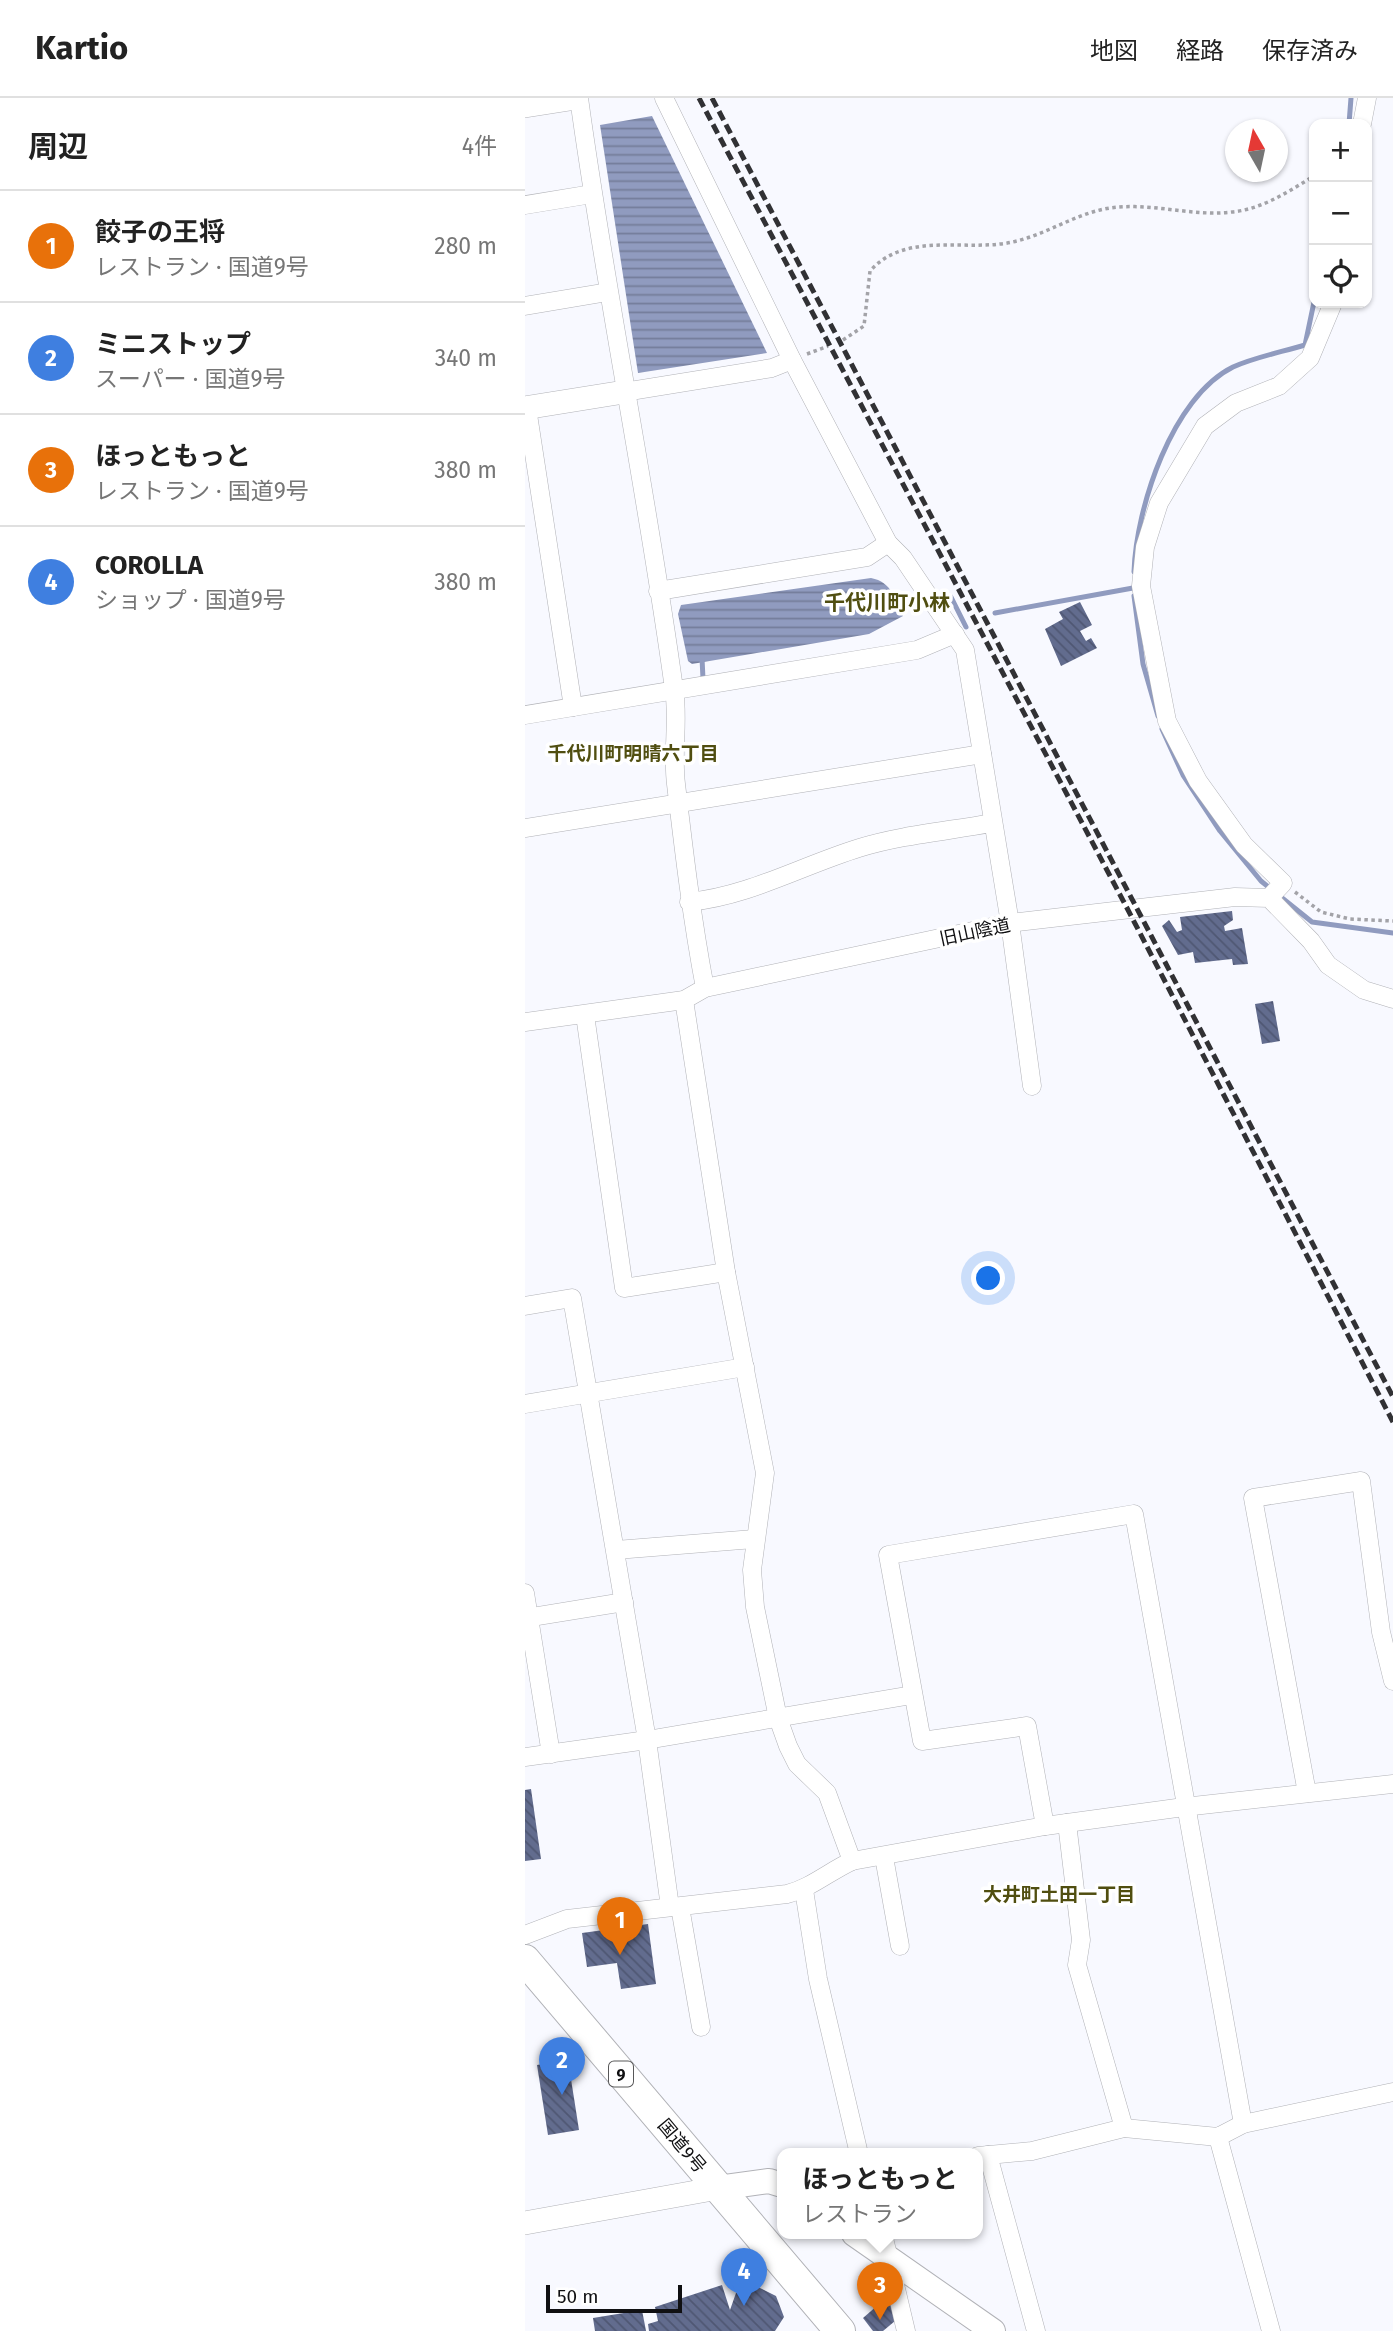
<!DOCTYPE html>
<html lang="ja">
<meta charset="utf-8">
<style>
:root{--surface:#fff;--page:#f6f6f6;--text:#222;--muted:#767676;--line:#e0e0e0;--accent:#0f766e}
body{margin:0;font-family:"Fira Sans","Noto Sans JP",sans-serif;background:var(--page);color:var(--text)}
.controls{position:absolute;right:21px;top:21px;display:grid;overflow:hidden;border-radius:14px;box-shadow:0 2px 5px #0004}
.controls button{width:63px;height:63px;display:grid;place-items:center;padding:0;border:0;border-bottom:2px solid var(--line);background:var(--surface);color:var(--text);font:35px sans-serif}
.compass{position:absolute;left:700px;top:21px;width:63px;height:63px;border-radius:50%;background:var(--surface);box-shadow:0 2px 5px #0004;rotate:351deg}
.scale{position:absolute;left:21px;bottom:18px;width:136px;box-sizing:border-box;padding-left:7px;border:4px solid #101012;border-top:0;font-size:19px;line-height:24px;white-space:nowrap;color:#101012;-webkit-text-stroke:5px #fff;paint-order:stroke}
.you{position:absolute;left:464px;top:1181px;width:24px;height:24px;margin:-18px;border:5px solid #fff;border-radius:50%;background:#1a73e8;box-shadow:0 0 0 10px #1a73e833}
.badge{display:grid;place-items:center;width:46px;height:46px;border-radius:50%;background:var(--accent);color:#fff;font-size:23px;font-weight:700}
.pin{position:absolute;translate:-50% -58px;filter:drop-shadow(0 2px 4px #0008)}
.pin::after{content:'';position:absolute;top:37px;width:24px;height:21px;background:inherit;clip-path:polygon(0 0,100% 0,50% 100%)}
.popup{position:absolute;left:252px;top:2050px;width:206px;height:91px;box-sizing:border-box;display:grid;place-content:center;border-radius:14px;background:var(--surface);filter:drop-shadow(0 2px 5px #0005);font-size:23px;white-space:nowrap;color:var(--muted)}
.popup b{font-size:26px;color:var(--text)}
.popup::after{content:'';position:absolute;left:50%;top:100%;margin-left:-14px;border:14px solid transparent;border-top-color:var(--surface)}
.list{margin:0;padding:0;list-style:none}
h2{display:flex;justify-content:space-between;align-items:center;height:91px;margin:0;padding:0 28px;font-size:30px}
h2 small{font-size:23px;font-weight:400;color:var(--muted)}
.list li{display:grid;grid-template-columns:46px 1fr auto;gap:21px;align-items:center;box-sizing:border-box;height:112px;padding:0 28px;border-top:2px solid var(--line)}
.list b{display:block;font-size:26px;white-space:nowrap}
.list p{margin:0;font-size:23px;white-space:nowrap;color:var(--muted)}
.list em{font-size:23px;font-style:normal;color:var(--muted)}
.icon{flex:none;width:38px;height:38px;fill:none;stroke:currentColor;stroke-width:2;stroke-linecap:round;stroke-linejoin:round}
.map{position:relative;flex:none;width:868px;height:2233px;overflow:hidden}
header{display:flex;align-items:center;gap:42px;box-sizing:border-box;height:98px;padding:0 35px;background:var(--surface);border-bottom:2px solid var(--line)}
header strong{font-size:33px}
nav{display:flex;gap:38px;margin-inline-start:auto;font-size:24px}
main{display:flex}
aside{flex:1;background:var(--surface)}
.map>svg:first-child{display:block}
</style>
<header>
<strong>Kartio</strong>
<nav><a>地図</a><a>経路</a><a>保存済み</a></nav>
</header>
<main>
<aside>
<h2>周辺<small>4件</small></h2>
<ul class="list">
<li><span class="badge" style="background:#e8710a">1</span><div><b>餃子の王将</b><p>レストラン · 国道9号</p></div><em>280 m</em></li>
<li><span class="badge" style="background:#3f7fe0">2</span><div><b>ミニストップ</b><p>スーパー · 国道9号</p></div><em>340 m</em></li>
<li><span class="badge" style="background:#e8710a">3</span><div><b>ほっともっと</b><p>レストラン · 国道9号</p></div><em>380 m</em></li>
<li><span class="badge" style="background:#3f7fe0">4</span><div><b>COROLLA</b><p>ショップ · 国道9号</p></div><em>380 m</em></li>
</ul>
</aside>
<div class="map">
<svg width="868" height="2233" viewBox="0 0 868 2233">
<defs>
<pattern id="water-rules" width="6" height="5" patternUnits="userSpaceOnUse" patternTransform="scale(1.75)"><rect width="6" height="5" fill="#909bbf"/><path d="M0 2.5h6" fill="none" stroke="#747d9a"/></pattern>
<pattern id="building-back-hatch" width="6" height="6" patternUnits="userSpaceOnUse" patternTransform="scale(1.75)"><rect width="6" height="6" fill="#626c8e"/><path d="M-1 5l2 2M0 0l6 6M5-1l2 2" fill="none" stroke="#4f5773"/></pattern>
</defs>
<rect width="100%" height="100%" fill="#f8f9ff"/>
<g fill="url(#water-rules)">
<polygon points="127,18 242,255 113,275 75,27"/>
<path d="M346 480C367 484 370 501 378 518L344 536 167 566 163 563 153 516 156 507Z"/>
</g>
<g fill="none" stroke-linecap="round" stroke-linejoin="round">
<g stroke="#909bbf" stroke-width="5">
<polyline points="824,26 826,0"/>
<path d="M609 474C611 410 647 299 708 269 730 259 757 254 780 247L789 204"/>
<polyline points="609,498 618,566 633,618"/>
<polyline points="426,499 441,529"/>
<polyline points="470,515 608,490"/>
<polyline points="177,560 178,581"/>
<polyline points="637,631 658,677 695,733 736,783 787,824 868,835"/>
</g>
</g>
<g fill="url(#building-back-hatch)">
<polygon points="555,504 567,527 555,533 561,543 566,540 572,550 536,568 520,531 538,521 534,514"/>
<polygon points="707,813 708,822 699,828 700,833 717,830 723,866 708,867 707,861 670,865 668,854 653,857 637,828 644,822 652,834 657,832 655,819"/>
<polygon points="748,903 755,943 737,946 730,906"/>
<polygon points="6,1691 16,1761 0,1763 0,1692"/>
<polygon points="123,1826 131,1886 96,1891 92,1865 62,1869 57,1835"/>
<polygon points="43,1962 54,2032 23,2037 12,1967"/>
<polygon points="197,2187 205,2212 211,2195 231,2188 251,2198 259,2219 250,2233 124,2233 123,2226 133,2223 130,2209"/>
<polygon points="361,2200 376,2218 358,2233 348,2233 338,2220"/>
<polygon points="117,2212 121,2233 70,2233 68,2220"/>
</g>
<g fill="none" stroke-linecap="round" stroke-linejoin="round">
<defs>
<g id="minor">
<path d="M54 0C81 198 122 393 149 591 154 622 147 654 151 686 159 754 167 822 180 890"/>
<polyline points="139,0 267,262 363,445 378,460 440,552 485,825 507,988"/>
<polyline points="837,26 842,0"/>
<polyline points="0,107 67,96"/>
<polyline points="0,208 83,194"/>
<polyline points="99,294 247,270 267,262"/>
<polyline points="2,310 48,609"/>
<polyline points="133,493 342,459 363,445"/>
<polyline points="0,617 392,552 430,536"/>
<polyline points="0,730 457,656"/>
<polyline points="744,800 758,785 719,747 673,683 642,623 616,488 620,449 634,405 680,328 711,305 754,288 785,260 808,205"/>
<path d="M164 804C224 798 276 768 334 750 376 737 423 733 467 725"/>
<polyline points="159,902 201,1174 240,1375 227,1472 230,1509 253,1620 263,1648 272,1666 302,1695 327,1763"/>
<polyline points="60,917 99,1190 201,1174"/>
<polyline points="0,924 159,902 180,890 485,825 710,799 744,800 786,843 803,867 839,892 868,901"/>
<polyline points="0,1208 47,1200 122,1642 145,1809"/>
<polyline points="0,1306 220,1269"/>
<polyline points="91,1452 229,1441"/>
<polyline points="0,1495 26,1656"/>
<polyline points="0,1520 99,1504"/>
<polyline points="0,1659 122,1642 387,1597"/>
<polyline points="782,1695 728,1400 836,1383 856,1534 868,1583"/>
<polyline points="542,1725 556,1842 552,1867 599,2030"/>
<polyline points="520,1728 502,1628 397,1643 363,1457 609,1416 718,2026"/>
<polyline points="359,1759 375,1848"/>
<polyline points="279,1792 293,1881 334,2056"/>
<polyline points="155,1809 176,1929"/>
<path d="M0 1837 42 1821 262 1796C286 1790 305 1773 327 1763L520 1728 659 1709 868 1686"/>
<polyline points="693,2039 746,2233"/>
<polyline points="463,2057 511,2233"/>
<polyline points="453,2058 507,2053 599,2030 693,2039 718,2026 868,1994"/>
<polyline points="358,2136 381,2233"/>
</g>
<g id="tertiary">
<polyline points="0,8 51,0"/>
<polyline points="0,310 99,294"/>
<polyline points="0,2125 193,2090"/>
</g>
<g id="secondary">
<polyline points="193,2090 244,2083 257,2087"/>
<polyline points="329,2136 468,2233"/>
</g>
<polyline id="trunk" points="0,1862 315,2233"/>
</defs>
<use href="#minor" stroke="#b1b2b7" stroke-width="19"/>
<use href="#tertiary" stroke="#b1b2b7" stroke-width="24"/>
<use href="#secondary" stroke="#b1b2b7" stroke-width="26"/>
<use href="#trunk" stroke="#b1b2b7" stroke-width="32"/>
<g stroke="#a3a3a8" stroke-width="3.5" stroke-dasharray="3.5 3.5" stroke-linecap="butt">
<path d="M318 242 339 228 345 173C378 136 430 151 475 146 515 142 546 116 585 110 626 104 667 119 707 114 738 111 764 93 789 78"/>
<polyline points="282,256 303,248"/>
<polyline points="770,794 796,814 825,821 868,823"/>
</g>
<use href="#minor" stroke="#fff" stroke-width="18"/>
<use href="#tertiary" stroke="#fff" stroke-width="23"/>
<use href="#secondary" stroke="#fff" stroke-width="24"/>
<use href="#trunk" stroke="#fff" stroke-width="30"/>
<g stroke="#313134" stroke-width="5" stroke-dasharray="10 5" stroke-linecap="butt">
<polyline points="174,0 602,810 868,1324"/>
<polyline points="187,0 868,1299"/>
</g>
</g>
<g text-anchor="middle" stroke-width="7" stroke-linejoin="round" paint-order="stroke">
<rect fill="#fff" stroke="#585859" stroke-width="2" x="84" y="1963.5" width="24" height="25" rx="5"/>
<g font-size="16" font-weight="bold" fill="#101012">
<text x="96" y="1982">9</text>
</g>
<g font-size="18" fill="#101012" stroke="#fff">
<text transform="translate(450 834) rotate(-12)" y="6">旧山陰道</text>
<text transform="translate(157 2048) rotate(50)" y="6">国道9号</text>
</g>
<g font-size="19" font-weight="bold" fill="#504e10" stroke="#fff">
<text x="108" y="662">千代川町明晴六丁目</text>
<text x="534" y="1803">大井町土田一丁目</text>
</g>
<g font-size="21" font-weight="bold" fill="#504e10" stroke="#fff">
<text x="362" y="512">千代川町小林</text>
</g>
</g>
</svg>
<div class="controls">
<button>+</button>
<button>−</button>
<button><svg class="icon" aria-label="locate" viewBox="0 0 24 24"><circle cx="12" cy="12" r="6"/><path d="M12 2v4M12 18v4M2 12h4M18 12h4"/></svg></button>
</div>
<svg class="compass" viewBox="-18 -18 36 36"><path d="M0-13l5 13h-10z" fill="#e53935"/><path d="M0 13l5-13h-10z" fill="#767676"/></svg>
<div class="scale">50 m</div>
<div class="you"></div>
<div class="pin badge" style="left:95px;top:1857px;background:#e8710a">1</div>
<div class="pin badge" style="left:37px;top:1997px;background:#3f7fe0">2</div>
<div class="pin badge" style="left:355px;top:2222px;background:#e8710a">3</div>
<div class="popup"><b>ほっともっと</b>レストラン</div>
<div class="pin badge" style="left:219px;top:2208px;background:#3f7fe0">4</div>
</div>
</main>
